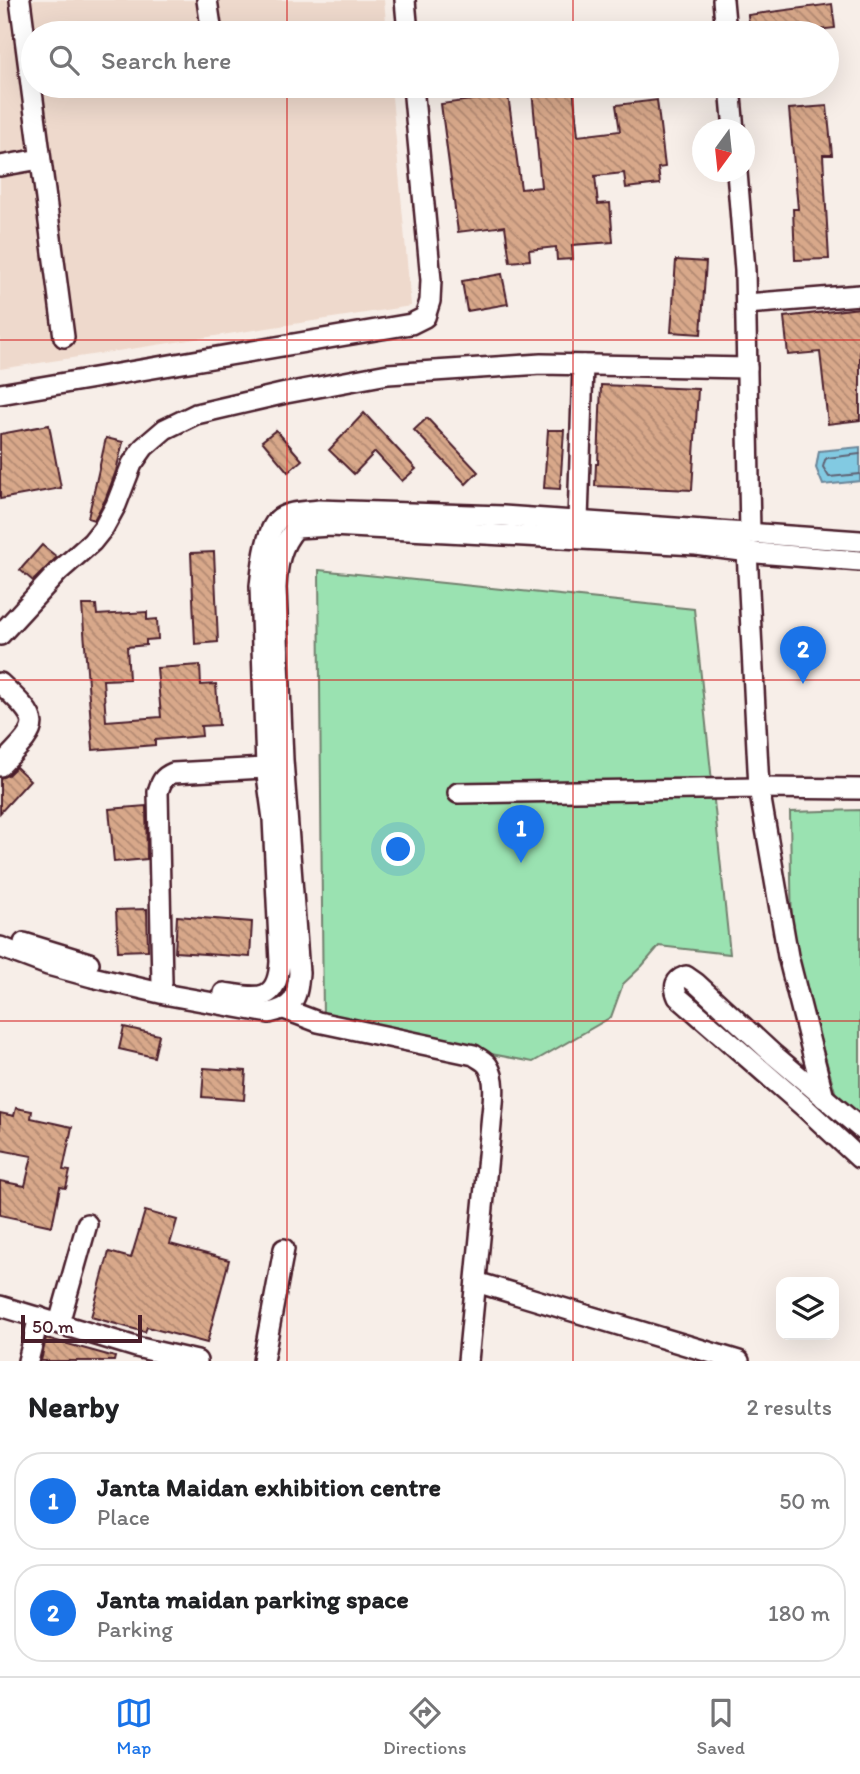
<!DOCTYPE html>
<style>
:root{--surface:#fff;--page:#f2f2f2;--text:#202124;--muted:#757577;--line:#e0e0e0;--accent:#1a73e8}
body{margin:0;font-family:Itim,sans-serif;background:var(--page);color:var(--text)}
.controls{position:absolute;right:21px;bottom:21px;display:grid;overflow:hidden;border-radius:14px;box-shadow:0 7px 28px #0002}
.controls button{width:63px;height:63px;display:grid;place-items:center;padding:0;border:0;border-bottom:2px solid var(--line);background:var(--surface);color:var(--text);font:35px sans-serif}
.compass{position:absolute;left:692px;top:119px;width:63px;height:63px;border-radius:50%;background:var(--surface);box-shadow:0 7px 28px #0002;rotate:195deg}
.scale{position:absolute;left:21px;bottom:18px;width:121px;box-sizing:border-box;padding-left:7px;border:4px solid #4a1f2b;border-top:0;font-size:19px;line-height:24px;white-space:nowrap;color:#4a1f2b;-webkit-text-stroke:5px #fff;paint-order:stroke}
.you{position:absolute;left:399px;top:850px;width:24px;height:24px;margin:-18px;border:5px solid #fff;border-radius:50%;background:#1a73e8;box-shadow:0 0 0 10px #1a73e833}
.badge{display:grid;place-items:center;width:46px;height:46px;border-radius:50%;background:var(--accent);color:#fff;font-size:23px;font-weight:700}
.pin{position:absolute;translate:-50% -58px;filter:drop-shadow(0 2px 4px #0008)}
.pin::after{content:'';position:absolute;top:37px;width:24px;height:21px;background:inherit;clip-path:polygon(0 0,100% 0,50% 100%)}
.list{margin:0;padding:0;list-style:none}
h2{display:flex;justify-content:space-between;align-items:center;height:91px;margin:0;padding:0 28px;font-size:30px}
h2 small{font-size:23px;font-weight:400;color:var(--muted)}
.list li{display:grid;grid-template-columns:46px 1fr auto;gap:21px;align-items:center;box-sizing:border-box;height:98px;margin:0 14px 14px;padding:0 14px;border:2px solid var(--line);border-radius:28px}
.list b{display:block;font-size:26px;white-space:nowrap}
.list p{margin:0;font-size:23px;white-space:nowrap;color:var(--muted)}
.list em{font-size:23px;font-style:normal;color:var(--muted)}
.icon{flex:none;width:38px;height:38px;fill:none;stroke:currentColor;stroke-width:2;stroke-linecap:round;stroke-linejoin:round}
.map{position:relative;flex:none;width:860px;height:1361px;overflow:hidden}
.search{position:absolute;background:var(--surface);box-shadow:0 7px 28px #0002;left:21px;right:21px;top:21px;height:77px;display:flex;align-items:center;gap:18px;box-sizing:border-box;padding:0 24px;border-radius:38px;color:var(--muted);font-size:26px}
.sheet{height:315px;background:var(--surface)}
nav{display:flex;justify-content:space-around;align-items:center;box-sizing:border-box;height:98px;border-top:2px solid var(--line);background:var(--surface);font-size:19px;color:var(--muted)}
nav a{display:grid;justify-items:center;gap:4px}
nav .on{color:var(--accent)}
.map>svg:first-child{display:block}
</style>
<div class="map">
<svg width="860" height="1361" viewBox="0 0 860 1361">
<defs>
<pattern id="building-back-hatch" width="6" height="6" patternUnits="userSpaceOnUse" patternTransform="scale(1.75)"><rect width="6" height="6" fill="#d8a88a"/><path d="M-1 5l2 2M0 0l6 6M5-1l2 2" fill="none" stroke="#b18871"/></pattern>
</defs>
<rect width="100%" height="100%" fill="#f7eee8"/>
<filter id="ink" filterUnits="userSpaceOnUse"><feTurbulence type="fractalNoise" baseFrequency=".0143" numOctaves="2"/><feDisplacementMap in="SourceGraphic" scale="14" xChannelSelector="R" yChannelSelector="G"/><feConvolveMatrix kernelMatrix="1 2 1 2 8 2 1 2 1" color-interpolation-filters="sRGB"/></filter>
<g filter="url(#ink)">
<polygon fill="#eed9cc" points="0,0 384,0 387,33 33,33 33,86 391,86 411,306 0,369"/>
<g fill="#9ae2b1" stroke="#72806e" stroke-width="2">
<polygon points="319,570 694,609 730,954 659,946 642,966 623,984 611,1017 533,1062 323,1022"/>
<polygon points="860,810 860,1115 836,1095 792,941 790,812"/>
</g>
<polygon fill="#82cae2" stroke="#6c8699" stroke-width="2" points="860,447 860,481 823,485 816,468 819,451"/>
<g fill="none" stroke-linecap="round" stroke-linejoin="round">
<polyline stroke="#606374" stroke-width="2" points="860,454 827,458 825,460 823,467 829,477 860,474"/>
</g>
<g fill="url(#building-back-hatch)" stroke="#4a1f2b" stroke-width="2">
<polygon points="832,4 835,28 793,33 750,33 748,15"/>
<polygon points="573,86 578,136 620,131 616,105 657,100 665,167 658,168 660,184 626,188 624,173 595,176 598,204 610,203 613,242 572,245 573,259 557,260 556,247 529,250 530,260 510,262 505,226 458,232 441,104 508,95 521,189 541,187 532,90"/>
<polygon points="827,106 832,155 823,155 829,259 795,260 793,209 798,209 789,109"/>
<polygon points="676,260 706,262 701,334 671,332"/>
<polygon points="502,274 508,304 467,311 462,281"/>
<polygon points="860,308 860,420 828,424 820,352 788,355 784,317"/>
<polygon points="601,385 698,389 692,490 595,486 596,464 598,464"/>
<polygon points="364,413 416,469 402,481 375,452 354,474 329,450"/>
<polygon points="427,418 478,472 466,484 414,430"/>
<polygon points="49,425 61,488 0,499 0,434"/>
<polygon points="276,430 302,460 288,472 262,441"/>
<polygon points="548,430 564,430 560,489 544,488"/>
<polygon points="106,438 123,442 116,471 105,500 94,520 88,518"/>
<polygon points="42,545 57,557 33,581 20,570"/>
<polygon points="214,552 218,642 195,644 191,553"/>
<polygon points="82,605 96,605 97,615 147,612 147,620 157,619 158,639 146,640 146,645 127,647 129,679 103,680 106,721 161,717 157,668 200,665 201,685 216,684 219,725 201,726 202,736 155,740 155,745 93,750"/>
<polygon points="16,767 30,780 0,813 0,778 8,775"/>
<polygon points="146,806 147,859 114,862 109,809"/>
<polygon points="147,909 148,950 118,951 116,910"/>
<polygon points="177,916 252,922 250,957 175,952"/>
<polygon points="124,1027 159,1035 154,1057 119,1049"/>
<polygon points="204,1068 246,1071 244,1100 202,1097"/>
<polygon points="16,1108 32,1111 31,1118 72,1127 63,1170 70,1171 66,1188 60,1187 52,1226 0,1215 0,1181 25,1186 32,1156 0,1150 0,1113 14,1116"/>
<polygon points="145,1211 177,1220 170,1244 229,1260 207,1343 147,1327 145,1332 91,1317 109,1252 131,1258"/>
<polygon points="46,1338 115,1357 114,1361 41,1361"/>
</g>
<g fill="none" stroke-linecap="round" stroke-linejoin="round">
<defs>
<g id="minor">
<polyline points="20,0 64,337"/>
<polyline points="207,0 212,33"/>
<polyline points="405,0 408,33"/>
<polyline points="723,0 726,33"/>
<polyline points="730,86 734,130"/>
<polyline points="0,166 40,159"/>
<polyline points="737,172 745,270 750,533"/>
<polyline points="746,304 860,295"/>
<polyline points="0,394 411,324 425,317 430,301 431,280 413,86"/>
<polyline points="578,521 583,365"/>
<polyline points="747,551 759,788 788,956 824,1098"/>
<polyline points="0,635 58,572 92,542 104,527 116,505 132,464 144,447 165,429 196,414 286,393 388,374 541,364 747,368"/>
<path d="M0 683C44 724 41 724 0 766"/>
<polyline points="458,793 759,788 860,789"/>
<polyline points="24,943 89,963"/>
<path d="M0 947 48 965 92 977 169 995 269 1013C295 1007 297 998 299 973L283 760 276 588C277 566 280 545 296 528L331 526 696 545 757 553 860 561"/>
<path d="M162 983 158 792C161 782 163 777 173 773L266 768"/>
<path d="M224 993C257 998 277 1004 280 962L273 819 266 768 260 586C262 569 265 529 280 518 290 511 307 512 318 510L503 516 860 541"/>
<path d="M284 1009 318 1022 474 1055C479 1059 485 1061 488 1066 498 1081 492 1108 491 1125L468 1361"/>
<path d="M859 1158 803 1106 678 997C673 986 675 980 686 976L696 983 774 1055 860 1128"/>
<polyline points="476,1282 739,1361"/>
<polyline points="0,1306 136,1347 197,1361"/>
<polyline points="59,1323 87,1224"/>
<polyline points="28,1361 39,1317"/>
<polyline points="263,1361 284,1249"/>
</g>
</defs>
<use href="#minor" stroke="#4a1f2b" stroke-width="24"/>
<use href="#minor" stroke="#fff" stroke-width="19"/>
</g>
</g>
<path fill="none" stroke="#d62828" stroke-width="2" stroke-opacity="0.55" d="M287 0V33M573 0V33M287 86V1361M573 86V1361M0 340H860M0 680H860M0 1021H860"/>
</svg>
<div class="controls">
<button><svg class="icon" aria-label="layers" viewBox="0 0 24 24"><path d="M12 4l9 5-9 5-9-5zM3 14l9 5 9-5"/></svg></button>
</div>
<svg class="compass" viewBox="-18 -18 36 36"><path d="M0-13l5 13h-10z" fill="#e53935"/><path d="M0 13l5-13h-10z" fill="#757577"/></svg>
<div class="scale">50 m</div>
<div class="you"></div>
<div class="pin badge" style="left:521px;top:863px">1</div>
<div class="pin badge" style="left:803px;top:684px">2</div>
<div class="search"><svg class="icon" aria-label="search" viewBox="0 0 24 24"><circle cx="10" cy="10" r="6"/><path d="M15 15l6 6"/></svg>Search here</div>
</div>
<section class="sheet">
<h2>Nearby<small>2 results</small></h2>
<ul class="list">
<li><span class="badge">1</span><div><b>Janta Maidan exhibition centre</b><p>Place</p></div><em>50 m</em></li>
<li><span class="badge">2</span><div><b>Janta maidan parking space</b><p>Parking</p></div><em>180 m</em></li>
</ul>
</section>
<nav>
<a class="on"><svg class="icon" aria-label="map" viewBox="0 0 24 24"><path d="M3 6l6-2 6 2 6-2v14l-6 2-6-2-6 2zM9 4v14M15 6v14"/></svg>Map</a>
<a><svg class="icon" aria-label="directions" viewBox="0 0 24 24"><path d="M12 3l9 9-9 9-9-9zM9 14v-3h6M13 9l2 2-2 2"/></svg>Directions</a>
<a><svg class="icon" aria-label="saved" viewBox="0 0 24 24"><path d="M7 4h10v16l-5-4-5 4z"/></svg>Saved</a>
</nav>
